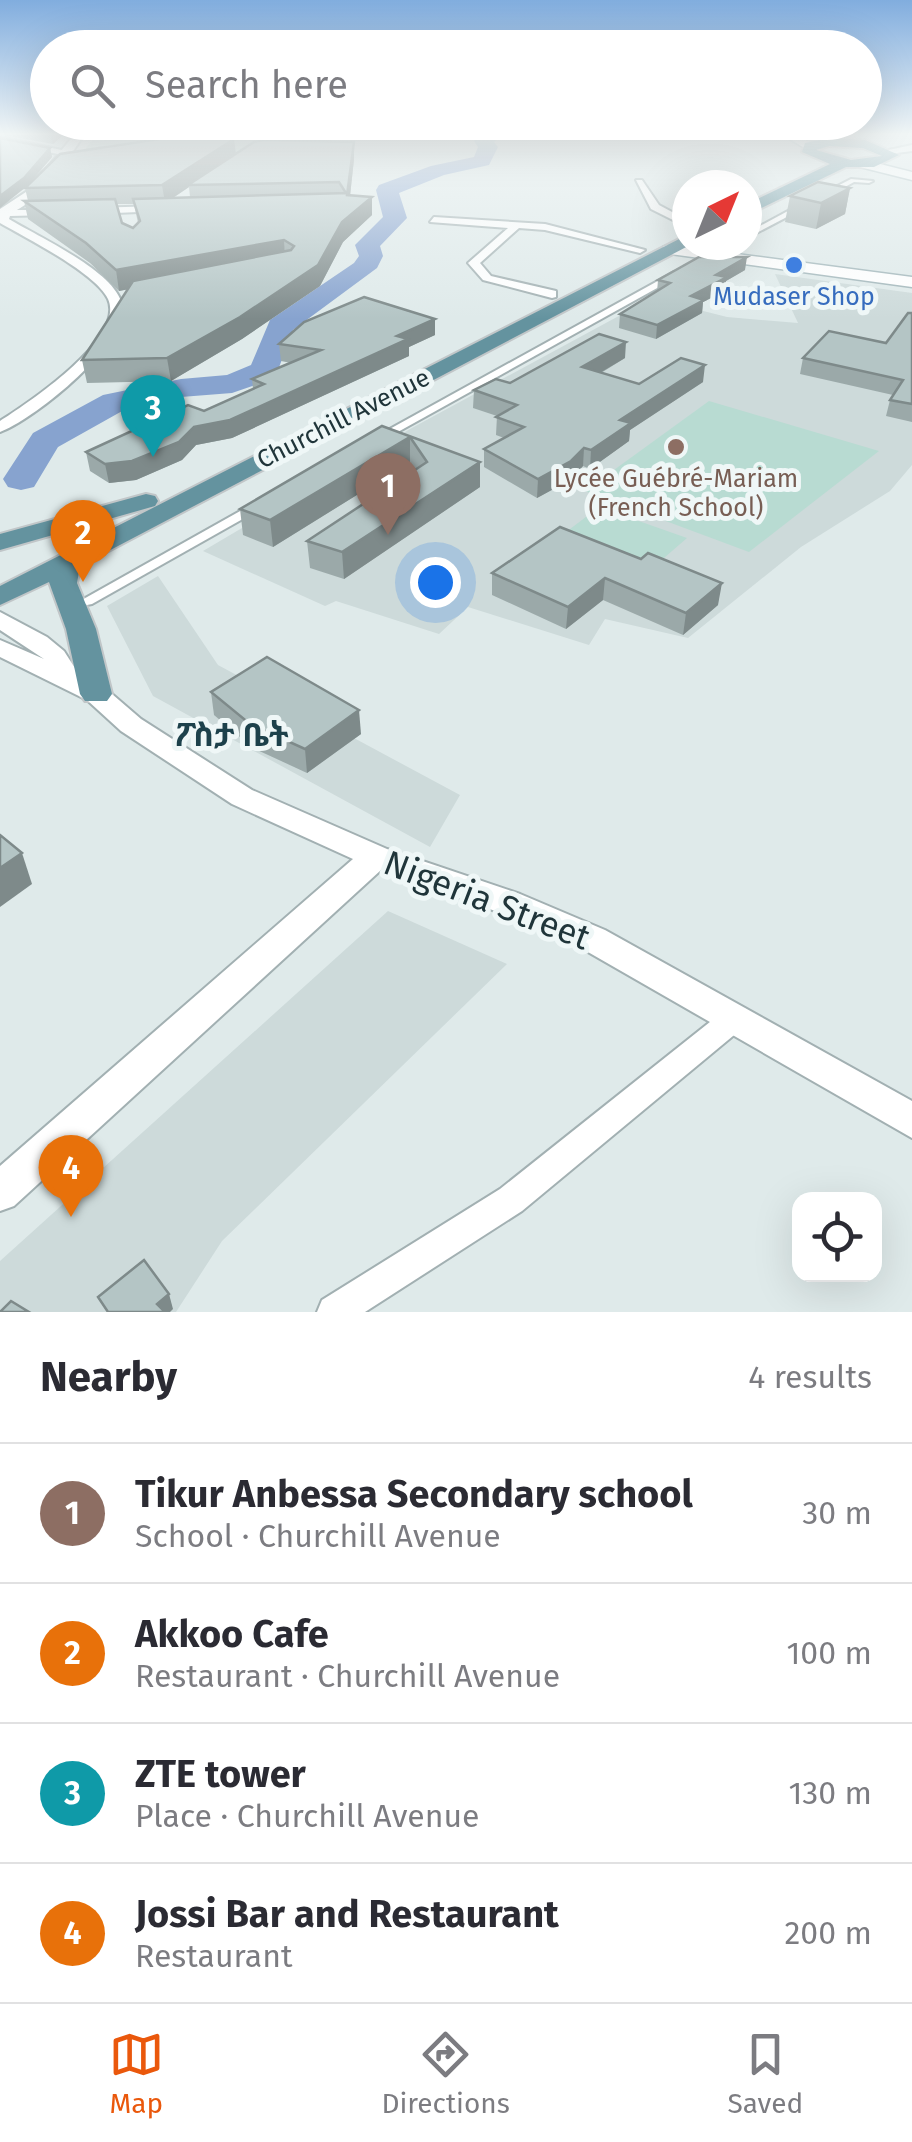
<!DOCTYPE html>
<meta charset="utf-8">
<style>
:root{--surface:#fff;--page:#f2f2f3;--text:#2b2b33;--muted:#7c7c81;--line:#e1e1e2;--accent:#ea580c}
body{margin:0;font-family:"Fira Sans","Noto Sans Ethiopic",sans-serif;background:var(--page);color:var(--text)}
.controls{position:absolute;right:30px;bottom:30px;display:grid;overflow:hidden;border-radius:20px;box-shadow:0 10px 40px #0002}
.controls button{width:90px;height:90px;display:grid;place-items:center;padding:0;border:0;border-bottom:2px solid var(--line);background:var(--surface);color:var(--text);font:50px sans-serif}
.compass{position:absolute;left:672px;top:170px;width:90px;height:90px;border-radius:50%;background:var(--surface);box-shadow:0 10px 40px #0002;rotate:43deg}
.you{position:absolute;left:435px;top:582px;width:35px;height:35px;margin:-25px;border:8px solid #fff;border-radius:50%;background:#1a73e8;box-shadow:0 0 0 15px #1a73e833}
.badge{display:grid;place-items:center;width:65px;height:65px;border-radius:50%;background:var(--accent);color:#fff;font-size:32px;font-weight:700}
.pin{position:absolute;translate:-50% -82px;filter:drop-shadow(0 2px 5px #0008)}
.pin::after{content:'';position:absolute;top:52px;width:35px;height:30px;background:inherit;clip-path:polygon(0 0,100% 0,50% 100%)}
.list{margin:0;padding:0;list-style:none}
h2{display:flex;justify-content:space-between;align-items:center;height:130px;margin:0;padding:0 40px;font-size:42px}
h2 small{font-size:32px;font-weight:400;color:var(--muted)}
.list li{display:grid;grid-template-columns:65px 1fr auto;gap:30px;align-items:center;box-sizing:border-box;height:140px;padding:0 40px;border-top:2px solid var(--line)}
.list b{display:block;font-size:38px;white-space:nowrap}
.list p{margin:0;font-size:32px;white-space:nowrap;color:var(--muted)}
.list em{font-size:32px;font-style:normal;color:var(--muted)}
.icon{flex:none;width:55px;height:55px;fill:none;stroke:currentColor;stroke-width:2;stroke-linecap:round;stroke-linejoin:round}
.map{position:relative;flex:none;width:912px;height:1312px;overflow:hidden}
.search{position:absolute;background:var(--surface);box-shadow:0 10px 40px #0002;left:30px;right:30px;top:30px;height:110px;display:flex;align-items:center;gap:25px;box-sizing:border-box;padding:0 35px;border-radius:55px;color:var(--muted);font-size:38px}
.sheet{height:690px;background:var(--surface)}
nav{display:flex;justify-content:space-around;align-items:center;box-sizing:border-box;height:140px;border-top:2px solid var(--line);background:var(--surface);font-size:28px;color:var(--muted)}
nav a{display:grid;justify-items:center;gap:5px}
nav .on{color:var(--accent)}
.map>svg:first-child{display:block}
</style>
<div class="map">
<svg width="912" height="1312" viewBox="0 0 912 1312">
<rect width="100%" height="100%" fill="#dfeaea"/>
<g fill="#cddada">
<polygon points="775,274 912,293 912,465 890,491 801,547 688,638 605,619 589,645 468,607 439,634 336,601 325,606 203,551 410,429 652,298 727,317 798,323"/>
<polygon points="158,576 218,665 460,795 430,847 153,696 107,606"/>
<polygon points="388,911 507,964 222,1241 176,1312 0,1312 0,1261"/>
</g>
<g fill="#b8dbd2">
<polygon points="96,135 263,135 240,153 210,145 77,160"/>
<polygon points="709,401 879,451 749,552 585,491"/>
<polygon points="599,507 687,538 642,577 553,542"/>
</g>
<g fill="none" stroke-linecap="round" stroke-linejoin="round">
<polygon fill="#87a3cf" fill-rule="evenodd" points="480,135 501,135 494,142 498,147 489,165 444,175 399,193 407,218 380,246 383,256 377,268 293,330 275,378 232,393 181,397 124,410 58,447 34,487 21,490 8,487 3,479 33,433 103,395 181,379 227,375 251,365 270,320 354,263 359,256 355,245 383,217 376,190 379,185 431,166 474,157 478,147 474,141"/>
<defs>
<g id="pedestrian">
<polygon points="851,179 873,181 869,183 854,182 825,198 818,196"/>
<polygon points="799,205 806,207 747,238 747,233"/>
<polygon points="724,245 734,245 706,262 699,260"/>
<polygon points="674,272 678,275 677,277 378,443 370,443 368,441"/>
<polygon points="258,501 264,505 262,508 92,604 87,605 80,601"/>
</g>
<g id="minor">
<polygon points="274,135 284,135 251,157 245,157 245,153"/>
<polygon points="0,137 71,152 58,154 0,143"/>
<polygon points="636,180 642,180 659,205 687,220 687,227 651,209"/>
<polygon points="158,206 162,211 92,214 87,211 92,208"/>
<path d="M57 210 53 215 10 216 9 219C37 236 110 269 121 301 135 340 32 421 0 432V421C28 403 126 338 108 299 96 273 26 238 0 223V216L7 210Z"/>
<polygon points="434,217 545,224 645,250 640,253 545,230 519,228 480,263 491,276 556,291 556,297 552,298 483,280 468,263 508,228 430,222"/>
<polygon points="735,1006 745,1010 749,1018 745,1026 522,1211 365,1312 317,1312 322,1300 500,1189 725,1010"/>
</g>
<g id="tertiary">
<path d="M74 135H84C62 167 39 206 0 217V209L29 190Z"/>
<polygon points="912,145 912,151 889,154 884,151"/>
<polygon points="0,612 47,637 64,651 80,676 105,688 141,719 252,790 387,849 520,894 605,930 912,1101 912,1138 581,948 498,912 381,870 14,1206 0,1211 0,1166 353,859 232,804 121,731 87,700 0,657 0,640 44,659 0,630"/>
</g>
<g id="secondary">
<polygon points="783,135 798,135 816,146 806,149"/>
<polygon points="860,159 912,172 912,180 856,166"/>
<polygon points="668,245 912,277 912,287 663,253 663,247"/>
</g>
<g id="primary">
<path d="M829 138 865 140 899 155 874 167H846L747 215V204L830 164 802 152 805 143ZM829 146 863 148 882 156 851 160 816 150Z"/>
<polygon points="687,235 690,245 80,566 77,583 96,629 112,694 107,701 85,701 80,694 66,629 49,582 0,605 0,586"/>
<polygon points="146,494 155,496 158,501 155,506 0,550 0,534"/>
</g>
</defs>
<use href="#pedestrian" stroke="#a2b0b2" stroke-width="4"/>
<use href="#minor" stroke="#a2b0b2" stroke-width="4"/>
<use href="#tertiary" stroke="#a2b0b2" stroke-width="4"/>
<use href="#secondary" stroke="#a0b5b9" stroke-width="3"/>
<use href="#primary" stroke="#c1c6c8" stroke-width="4"/>
<use href="#pedestrian" fill="#fff" fill-rule="evenodd"/>
<use href="#minor" fill="#fff" fill-rule="evenodd"/>
<use href="#tertiary" fill="#fff" fill-rule="evenodd"/>
<use href="#secondary" fill="#fff" fill-rule="evenodd"/>
<use href="#primary" fill="#64939f" fill-rule="evenodd"/>
</g>
<g fill="#9ba9a9" fill-rule="evenodd">
<polygon points="3,135 63,135 53,144"/>
<path d="M234 139 236 154 354 159 350 196 372 197V215L343 242 320 286 242 339 171 381 87 383 82 360 128 289 119 291 90 263 28 219 24 201H28L25 188 50 148 52 157 28 186ZM189 187 190 197 173 198ZM117 204H134L138 223 133 228 122 223Z"/>
<polygon points="850,188 845,214 816,229 785,222 790,196"/>
<polygon points="745,270 726,281 725,291 703,302 702,313 656,339 619,328 620,314 657,292 658,280"/>
<polygon points="912,313 912,422 886,416 890,400 893,395 800,374 803,358 886,343"/>
<polygon points="435,319 435,335 409,347 409,356 232,438 196,445 182,460 136,480 109,483 90,471 86,452 204,411 253,389 252,379 291,363 281,361 279,344"/>
<polygon points="625,358 601,373 639,384 703,382 630,430 629,441 590,469 583,466 570,480 537,498 484,467 484,449 504,438 496,435 497,416 473,408 474,390"/>
<polygon points="382,426 480,462 480,487 344,579 310,568 307,541 415,470 410,462 273,547 243,535 240,509"/>
<polygon points="560,527 718,605 683,635 603,600 566,629 492,595 492,573"/>
<polygon points="211,692 361,734 307,773 253,748 214,715"/>
</g>
<g fill="#7e8a8a">
<polygon points="63,135 53,144 51,136"/>
<polygon points="234,139 236,156 188,185 189,187 165,203 162,185"/>
<polygon points="354,142 354,159 348,214 347,195"/>
<polygon points="50,148 52,157 26,187 0,208 0,196"/>
<polygon points="850,188 845,214 816,229 821,203"/>
<polygon points="372,197 372,215 343,242 320,286 242,339 171,381 167,358 342,222"/>
<polygon points="284,240 285,260 119,291 116,270"/>
<polygon points="747,257 745,270 726,281 725,291 703,302 702,313 656,339 657,325 716,275"/>
<polygon points="435,319 435,335 409,347 409,356 232,438 196,445 182,460 136,480 109,483 105,464 194,427"/>
<polygon points="626,342 625,358 581,384 582,367"/>
<polygon points="705,365 703,382 630,430 629,441 590,469 591,450 620,420"/>
<polygon points="410,437 410,462 273,547 270,520"/>
<polygon points="584,448 583,466 570,480 537,498 538,479"/>
<polygon points="480,462 480,487 344,579 342,552"/>
<polygon points="605,578 603,600 566,629 568,607"/>
<polygon points="722,583 718,605 683,635 686,613"/>
<polygon points="359,710 361,734 307,773 305,749"/>
<polygon points="22,853 32,884 0,907 0,868"/>
<polygon points="169,1294 173,1309 170,1312 160,1312 157,1304"/>
</g>
<g fill="#b4c5c5" stroke="#7e8a8a" stroke-width="2.5">
<polygon points="186,135 208,135 234,139 162,185 25,188 60,154"/>
<polygon points="0,138 50,148 24,178 0,196"/>
<polygon points="263,140 354,142 347,195 372,197 342,222 318,265 240,317 167,358 82,360 133,281 291,250 294,246 284,240 116,270 86,243 24,201 115,199 122,223 133,228 140,221 133,199 346,193 339,182 188,185 254,142"/>
<polygon points="818,182 850,188 821,203 790,196"/>
<polygon points="699,257 747,257 716,275 727,277 691,296 704,300 657,325 620,314 670,283 658,280"/>
<polygon points="364,297 435,319 397,336 408,339 230,420 194,427 179,442 132,461 105,464 86,452 188,405 204,411 264,384 252,379 321,350 279,344 304,322"/>
<polygon points="908,313 912,313 912,404 890,400 903,380 803,358 829,331 886,343"/>
<polygon points="599,334 626,342 582,367 639,384 681,358 705,365 620,420 631,423 591,450 584,448 571,461 538,479 484,449 524,427 496,417 517,405 474,390 496,379 510,383"/>
<polygon points="382,426 480,462 342,552 307,541 427,462 410,437 270,520 240,509"/>
<polygon points="560,527 641,559 648,553 722,583 686,613 605,578 568,607 492,573"/>
<polygon points="267,657 359,710 305,749 250,724 211,692"/>
<polygon points="0,835 22,853 0,868"/>
<polygon points="144,1260 169,1294 157,1304 165,1312 108,1312 98,1297"/>
<polygon points="11,1301 29,1312 0,1312"/>
</g>
<linearGradient id="sky" x2="0" y2="1"><stop stop-color="#81adde"/><stop offset="0.42" stop-color="#f1f6f6"/><stop offset="1" stop-color="#f1f6f6" stop-opacity="0"/></linearGradient>
<rect width="912" height="319" fill="url(#sky)"/>
<circle fill="#3f7fe0" stroke="#eff7f7" stroke-width="4" cx="794" cy="265" r="10"/>
<circle fill="#8d6e63" stroke="#eff7f7" stroke-width="4" cx="676" cy="447" r="10"/>
<g text-anchor="middle" stroke-width="10" stroke-linejoin="round" paint-order="stroke">
<g font-size="25" fill="#366cbe" stroke="#eff7f7">
<text x="794" y="305">Mudaser Shop</text>
</g>
<g font-size="25" fill="#20353a" stroke="#eff7f7">
<text transform="translate(343 418) rotate(-27)" y="9">Churchill Avenue</text>
</g>
<g font-size="25" fill="#785e54" stroke="#eff7f7">
<text x="676" y="487">Lycée Guébré-Mariam<tspan x="676" dy="29">(French School)</tspan></text>
</g>
<g font-size="32" font-weight="bold" fill="#1d414b" stroke="#eff7f7">
<text x="232" y="746">ፖስታ ቤት</text>
</g>
<g font-size="35" fill="#20353a" stroke="#eff7f7">
<text transform="translate(487 900) rotate(21)" y="12">Nigeria Street</text>
</g>
</g>
</svg>
<div class="controls">
<button><svg class="icon" aria-label="locate" viewBox="0 0 24 24"><circle cx="12" cy="12" r="6"/><path d="M12 2v4M12 18v4M2 12h4M18 12h4"/></svg></button>
</div>
<svg class="compass" viewBox="-18 -18 36 36"><path d="M0-13l5 13h-10z" fill="#e53935"/><path d="M0 13l5-13h-10z" fill="#7c7c81"/></svg>
<div class="you"></div>
<div class="pin badge" style="left:388px;top:535px;background:#8d6e63">1</div>
<div class="pin badge" style="left:83px;top:582px;background:#e8710a">2</div>
<div class="pin badge" style="left:153px;top:457px;background:#0f9aa8">3</div>
<div class="pin badge" style="left:71px;top:1217px;background:#e8710a">4</div>
<div class="search"><svg class="icon" aria-label="search" viewBox="0 0 24 24"><circle cx="10" cy="10" r="6"/><path d="M15 15l6 6"/></svg>Search here</div>
</div>
<section class="sheet">
<h2>Nearby<small>4 results</small></h2>
<ul class="list">
<li><span class="badge" style="background:#8d6e63">1</span><div><b>Tikur Anbessa Secondary school</b><p>School · Churchill Avenue</p></div><em>30 m</em></li>
<li><span class="badge" style="background:#e8710a">2</span><div><b>Akkoo Cafe</b><p>Restaurant · Churchill Avenue</p></div><em>100 m</em></li>
<li><span class="badge" style="background:#0f9aa8">3</span><div><b>ZTE tower</b><p>Place · Churchill Avenue</p></div><em>130 m</em></li>
<li><span class="badge" style="background:#e8710a">4</span><div><b>Jossi Bar and Restaurant</b><p>Restaurant</p></div><em>200 m</em></li>
</ul>
</section>
<nav>
<a class="on"><svg class="icon" aria-label="map" viewBox="0 0 24 24"><path d="M3 6l6-2 6 2 6-2v14l-6 2-6-2-6 2zM9 4v14M15 6v14"/></svg>Map</a>
<a><svg class="icon" aria-label="directions" viewBox="0 0 24 24"><path d="M12 3l9 9-9 9-9-9zM9 14v-3h6M13 9l2 2-2 2"/></svg>Directions</a>
<a><svg class="icon" aria-label="saved" viewBox="0 0 24 24"><path d="M7 4h10v16l-5-4-5 4z"/></svg>Saved</a>
</nav>
